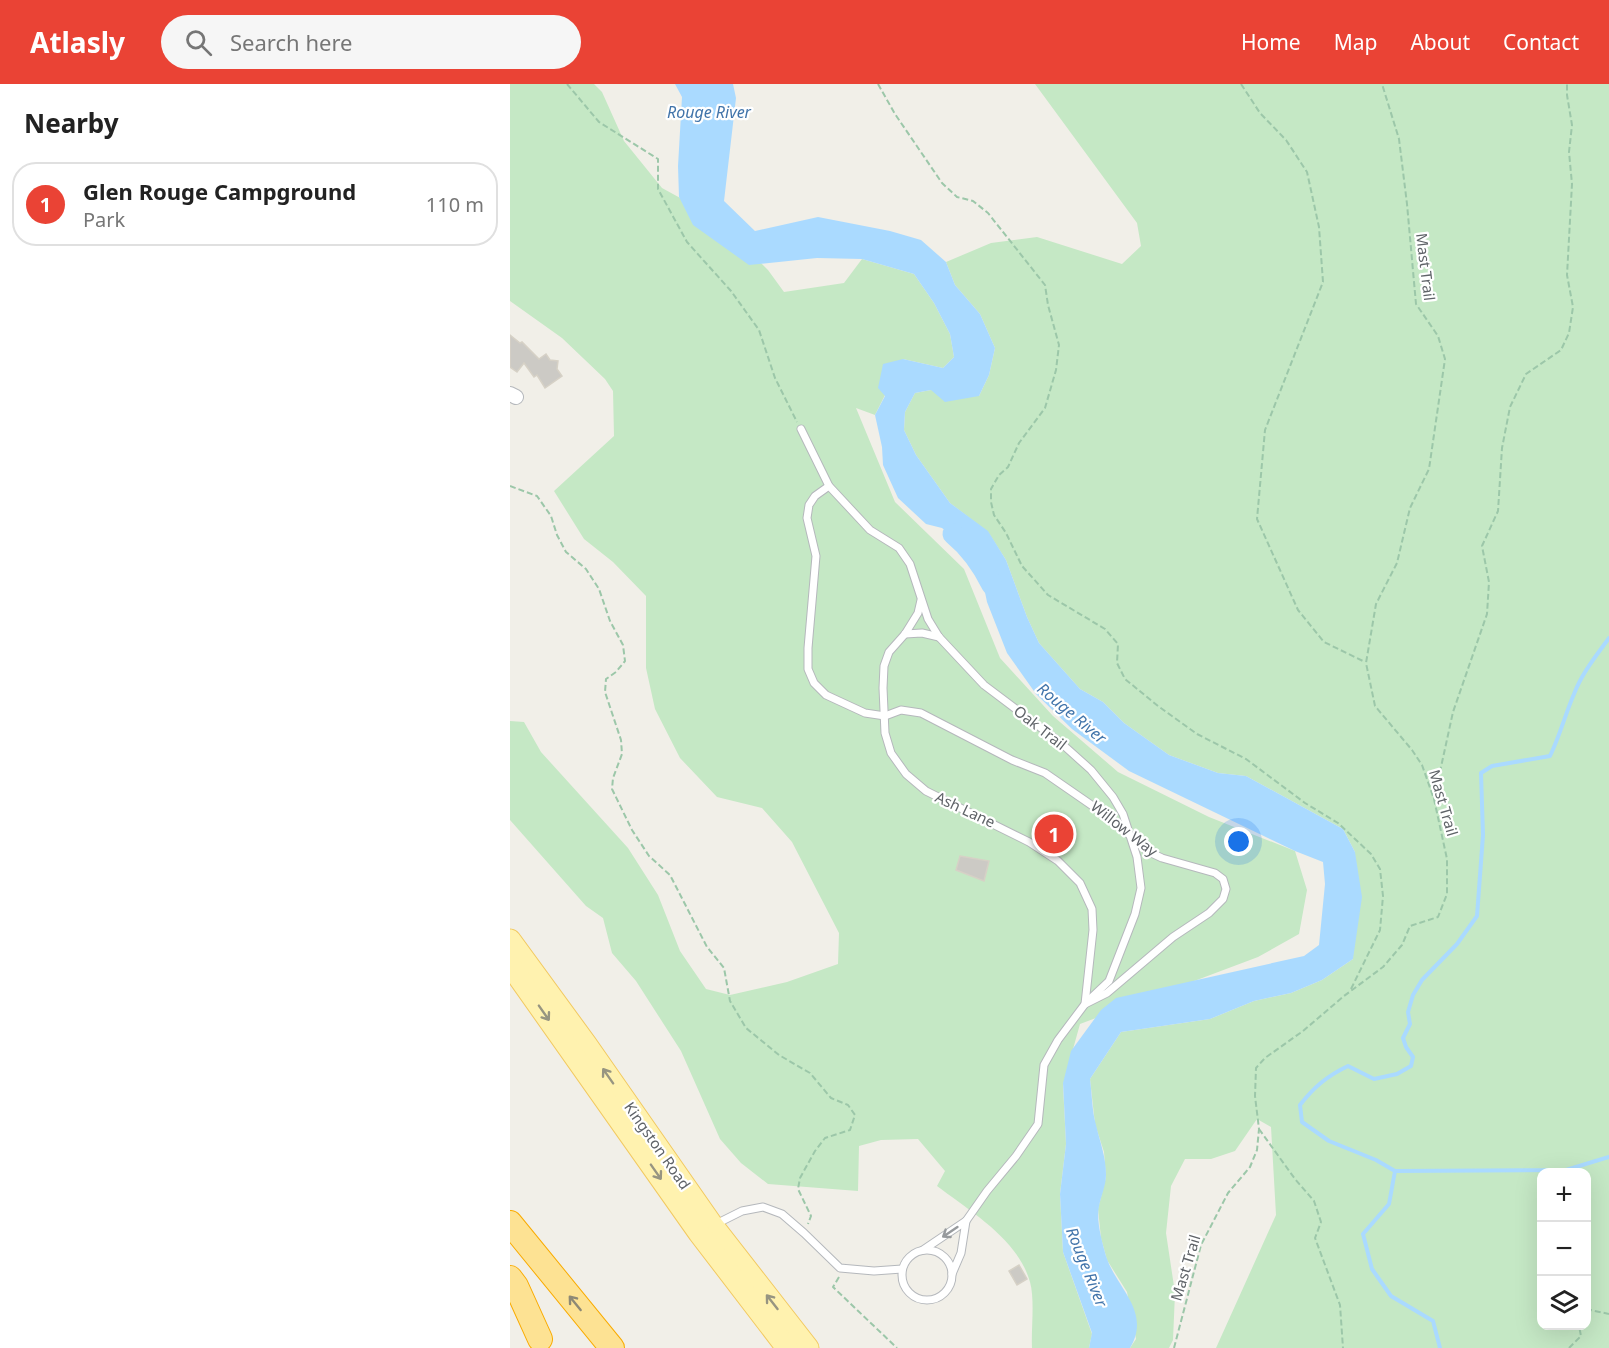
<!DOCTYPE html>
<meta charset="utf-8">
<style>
:root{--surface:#fff;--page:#f6f6f6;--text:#222;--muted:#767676;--line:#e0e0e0;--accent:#ea4335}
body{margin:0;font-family:"Noto Sans",sans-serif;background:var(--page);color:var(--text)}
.controls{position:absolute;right:18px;bottom:18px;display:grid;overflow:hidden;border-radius:12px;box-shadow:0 6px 24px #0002}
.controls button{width:54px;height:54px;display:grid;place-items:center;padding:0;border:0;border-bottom:2px solid var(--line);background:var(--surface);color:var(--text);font:30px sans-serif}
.you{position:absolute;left:729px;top:758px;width:21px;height:21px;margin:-15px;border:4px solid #fff;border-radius:50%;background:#1a73e8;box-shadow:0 0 0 9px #1a73e833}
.badge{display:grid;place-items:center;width:39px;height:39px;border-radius:50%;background:var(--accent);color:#fff;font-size:20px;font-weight:700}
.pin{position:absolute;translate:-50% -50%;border:3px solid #fff;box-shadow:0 2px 6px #0006}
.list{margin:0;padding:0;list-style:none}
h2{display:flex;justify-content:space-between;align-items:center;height:78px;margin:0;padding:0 24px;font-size:26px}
h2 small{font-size:20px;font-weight:400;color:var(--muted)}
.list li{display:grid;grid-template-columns:39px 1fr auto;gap:18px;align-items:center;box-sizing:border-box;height:84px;margin:0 12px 12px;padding:0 12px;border:2px solid var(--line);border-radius:24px}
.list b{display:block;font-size:22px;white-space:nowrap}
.list p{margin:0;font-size:20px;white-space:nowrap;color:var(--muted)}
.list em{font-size:20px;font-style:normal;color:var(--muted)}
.icon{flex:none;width:33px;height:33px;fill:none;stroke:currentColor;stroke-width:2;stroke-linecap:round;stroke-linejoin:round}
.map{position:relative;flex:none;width:1099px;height:1264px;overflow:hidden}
header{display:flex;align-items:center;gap:36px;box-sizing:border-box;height:84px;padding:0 30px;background:var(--accent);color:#fff}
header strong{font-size:28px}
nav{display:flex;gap:33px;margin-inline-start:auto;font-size:21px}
.search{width:420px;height:54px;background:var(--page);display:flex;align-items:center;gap:15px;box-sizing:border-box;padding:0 21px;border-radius:33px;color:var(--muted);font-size:22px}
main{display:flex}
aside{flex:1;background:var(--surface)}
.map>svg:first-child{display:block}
</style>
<header>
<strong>Atlasly</strong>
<div class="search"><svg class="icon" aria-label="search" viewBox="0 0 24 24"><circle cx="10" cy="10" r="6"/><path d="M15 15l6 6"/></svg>Search here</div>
<nav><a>Home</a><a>Map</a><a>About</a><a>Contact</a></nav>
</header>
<main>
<aside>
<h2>Nearby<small></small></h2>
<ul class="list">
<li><span class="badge">1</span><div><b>Glen Rouge Campground</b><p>Park</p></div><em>110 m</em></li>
</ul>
</aside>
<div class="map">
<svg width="1099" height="1264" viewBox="0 0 1099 1264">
<rect width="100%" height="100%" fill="#f1efe8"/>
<g fill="#c5e8c5" fill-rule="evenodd">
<path d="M0 0H84L92 8 114 57 152 104 205 133 258 186 274 208 334 199 352 175 404 190 424 219 440 250 444 273 433 284 393 275 365 331 346 324 385 418 454 485 490 574 543 632 608 688 699 733 785 767 797 806 789 850 748 873 570 940 553 1001 556 1060 550 1110 553 1168 582 1250 579 1264H522C521 1245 525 1216 520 1198 508 1155 461 1128 427 1102L435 1087 408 1055 371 1056 349 1062 348 1107 258 1100 231 1079 210 1055 171 967 126 897 102 869 93 834 76 822 0 736V637L14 638 31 668 118 764 148 811 170 867 196 905 220 911 277 898 328 880 329 849 282 758 252 724 207 713 170 674 145 625 136 584V512L103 478 74 455 44 407 104 352 103 307 95 295 52 254 0 217Z"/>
<path d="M525 0H1099V1264H706L766 1131 761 1043 747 1035 725 1067 701 1075H675L661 1102 656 1149 665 1209 663 1256 659 1264H620L626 1255 617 1208 597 1176 591 1154 588 1125 596 1093 594 1068 585 1040 580 995 611 948 700 935 744 917 781 909 812 896 843 875 845 768 833 745 736 692 708 689 659 671 614 639 593 618 570 605 529 559 517 533 496 476 478 448 440 419 406 371 394 346 395 328 405 309 421 306 469 312 479 291 485 264 470 230 445 201 436 178 481 159 527 153 612 180 631 162 627 139ZM1032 1088H1076V1242H1032Z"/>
</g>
<path fill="#aadaff" d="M165 0H223L226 14 214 117 245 147 308 133 380 147 411 156 436 178 445 201 470 230 485 264 479 291 469 312 435 318 421 306 405 309 395 328 394 346 406 371 440 419 478 447 496 476 517 533 529 559 570 605 593 618 614 639 659 671 708 689 736 692 833 745 845 768 852 813 843 875 812 896 781 909 744 917 700 935 611 948 580 995C582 1010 582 1027 586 1041 590 1058 596 1073 596 1091 596 1101 591 1112 589 1122 586 1137 592 1157 596 1172 606 1204 642 1227 620 1264H579L582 1249 553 1168 550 1110 556 1060 553 999 561 967 591 926 606 914 794 872 809 861 815 800 813 778 785 767 619 687 562 645 526 610 497 569 477 518 468 474 432 444 416 440 388 414 373 381 372 363 365 331 375 312 368 304 373 280 393 275 433 284 444 273 440 250 424 219 404 190 352 175 307 174 239 181 183 141 169 113 168 82 172 13Z"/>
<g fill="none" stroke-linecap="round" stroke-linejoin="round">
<g stroke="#aadaff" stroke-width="4">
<polyline points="885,1087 1056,1086 1099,1073"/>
<path d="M930 1264 923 1237 881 1212 862 1185 853 1150 879 1120 885 1087 866 1076 819 1057 792 1038 790 1021C804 1003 817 992 838 982L864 995 887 990 901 982 903 973 896 963 893 954 900 940 898 928 903 911 912 896 947 860 967 832 973 751 971 689 982 682 1040 672C1050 651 1055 631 1064 610 1072 589 1086 572 1099 554"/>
</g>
<path stroke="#aadaff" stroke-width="21" d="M443 450C460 464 472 481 482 501"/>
</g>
<g fill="#cccac5" stroke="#d6d1c6" stroke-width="1.5">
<polygon points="0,251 10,259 12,258 29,275 36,270 40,276 48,277 47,285 52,292 35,304 27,291 24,293 14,279 7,288 0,283"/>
<polygon points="450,772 479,777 474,797 446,786"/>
<polygon points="509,1181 517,1195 507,1201 499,1187"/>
</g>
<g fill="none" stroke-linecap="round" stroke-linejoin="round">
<defs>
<g id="service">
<polyline points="291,345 319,402 360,446 389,464 400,480 418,535 429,553 474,601 551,659 581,686 603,713 613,730 627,773 631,804 625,830 599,897 581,914"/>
<polyline points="319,402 305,412 299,421 297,434 306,472 298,564 298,585 304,599 316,611 355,629 375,632 391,626 411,629 502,676 535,689 603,736 637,767 652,774 705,789 713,795 716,805 713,815 699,829 663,853 597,909 575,920 548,956 534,981 528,1040 506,1072 477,1107 456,1137"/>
<polyline points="411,516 408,529 395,550 379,568 374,582 373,604 375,649 381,669 396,690 416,707 519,758 548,777 570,799 582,825 583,846 575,920"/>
<polyline points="395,550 412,549 429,553"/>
<polyline points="204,1141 232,1127 253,1123 272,1130 294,1149 330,1184 364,1187 392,1185"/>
<circle cx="417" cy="1191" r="25"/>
<polyline points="413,1166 456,1137 451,1169 442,1190"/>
</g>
<polyline id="minor" points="0,310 6,313"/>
<g id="primary">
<polyline points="0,856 76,960 203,1142 298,1264"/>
<polyline points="0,881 189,1149 277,1264"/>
</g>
<g id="motorway">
<polyline points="0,1139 102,1264"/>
<polyline points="0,1194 6,1202 30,1255"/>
</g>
</defs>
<use href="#service" stroke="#b5b8bc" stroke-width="9"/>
<use href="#minor" stroke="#b5b8bc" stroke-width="16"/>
<use href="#primary" stroke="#f2c960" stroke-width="23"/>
<use href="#motorway" stroke="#f9ab00" stroke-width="26"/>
<g stroke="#9cc7a9" stroke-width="2" stroke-dasharray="6 3" stroke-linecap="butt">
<polyline points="57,0 89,38 148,75 148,105 177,158 221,207 249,246 265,294 287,338"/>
<polyline points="368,0 385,30 432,99 447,113 463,117 478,129 535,201 538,221 549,261 546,286 535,324 509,359 498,383 489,391 481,405 481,418 484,431 496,449 512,482 538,511 595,545 608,560 607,579 615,595 648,622 687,650 736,675 795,719 828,739 861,770 870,785 873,812 870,846 840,907"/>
<polyline points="731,0 750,29 776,56 797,88 809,143 813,198 755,346 747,435 788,526 814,558 855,578"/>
<polyline points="0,402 27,412 41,432 47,451 56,468 76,485 89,505 100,537 113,561 115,577 106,588 96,595 95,608 111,656 112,670 103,694 102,705 122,746 139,772 160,791 197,863 214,884 220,917 236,944 269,971 300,989 321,1014 338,1021 345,1031 340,1046 315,1054 305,1067 290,1094 288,1105 301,1132 298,1140"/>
<polyline points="924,715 943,628 977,530 979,498 972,462 988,427 992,364 1000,323 1016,290 1051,266 1059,249 1063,223 1057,191 1062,100 1059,68 1062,41 1057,11 1057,0"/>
<polyline points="749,1045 785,1095 804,1117 811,1138 805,1154 830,1221 833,1264"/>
<polyline points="329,1193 323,1203 387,1264"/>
<polyline points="1076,1225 1099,1230"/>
<polyline points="664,1264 691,1161 718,1109 740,1083 747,1066 749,1045 745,1012 746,984 755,974 793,947 834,912 873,883 892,861 900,842 928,833 937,810 937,775 924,715 912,681 902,666 865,622 856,579 866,520 887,479 900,424 919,385 935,275 928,252 906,220 897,120 889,55 872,0"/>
<polyline points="1059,1264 1071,1252 1069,1242"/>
</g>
<use href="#service" stroke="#fff" stroke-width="7"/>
<use href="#minor" stroke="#fff" stroke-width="14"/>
<use href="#primary" stroke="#fff2af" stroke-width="21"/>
<use href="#motorway" stroke="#fde293" stroke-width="24"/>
</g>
<defs><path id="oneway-shaft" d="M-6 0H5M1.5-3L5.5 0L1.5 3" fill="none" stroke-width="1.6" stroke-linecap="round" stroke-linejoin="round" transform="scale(1.5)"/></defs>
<g stroke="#979581">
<use href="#oneway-shaft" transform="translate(34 929) rotate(55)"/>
<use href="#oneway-shaft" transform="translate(98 992) rotate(-125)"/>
<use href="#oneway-shaft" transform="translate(146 1088) rotate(55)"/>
<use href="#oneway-shaft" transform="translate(262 1218) rotate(-128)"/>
</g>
<use stroke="#979a9d" href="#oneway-shaft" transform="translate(440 1148) rotate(146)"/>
<use stroke="#8e8975" href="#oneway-shaft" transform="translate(65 1219) rotate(-129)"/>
<g text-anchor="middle" stroke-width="4.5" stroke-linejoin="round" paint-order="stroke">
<g font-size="15" fill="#5f6368" stroke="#fff">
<text transform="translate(915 183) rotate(83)" y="5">Mast Trail</text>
<text transform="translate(530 644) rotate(38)" y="5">Oak Trail</text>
<text transform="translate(933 719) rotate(74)" y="5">Mast Trail</text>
<text transform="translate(455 726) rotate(25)" y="5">Ash Lane</text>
<text transform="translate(614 745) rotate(38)" y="5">Willow Way</text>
<text transform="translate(147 1062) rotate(55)" y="5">Kingston Road</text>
<text transform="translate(676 1184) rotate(-73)" y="5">Mast Trail</text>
</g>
<g font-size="16" font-style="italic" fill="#4174aa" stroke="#fff">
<text x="199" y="34">Rouge River</text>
<text transform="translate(562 629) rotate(40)" y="6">Rouge River</text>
<text transform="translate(577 1183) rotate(68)" y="6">Rouge River</text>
</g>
</g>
</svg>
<div class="controls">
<button>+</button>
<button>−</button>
<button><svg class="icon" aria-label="layers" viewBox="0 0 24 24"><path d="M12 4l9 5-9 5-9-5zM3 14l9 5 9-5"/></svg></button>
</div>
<div class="you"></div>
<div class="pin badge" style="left:544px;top:750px">1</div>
</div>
</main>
